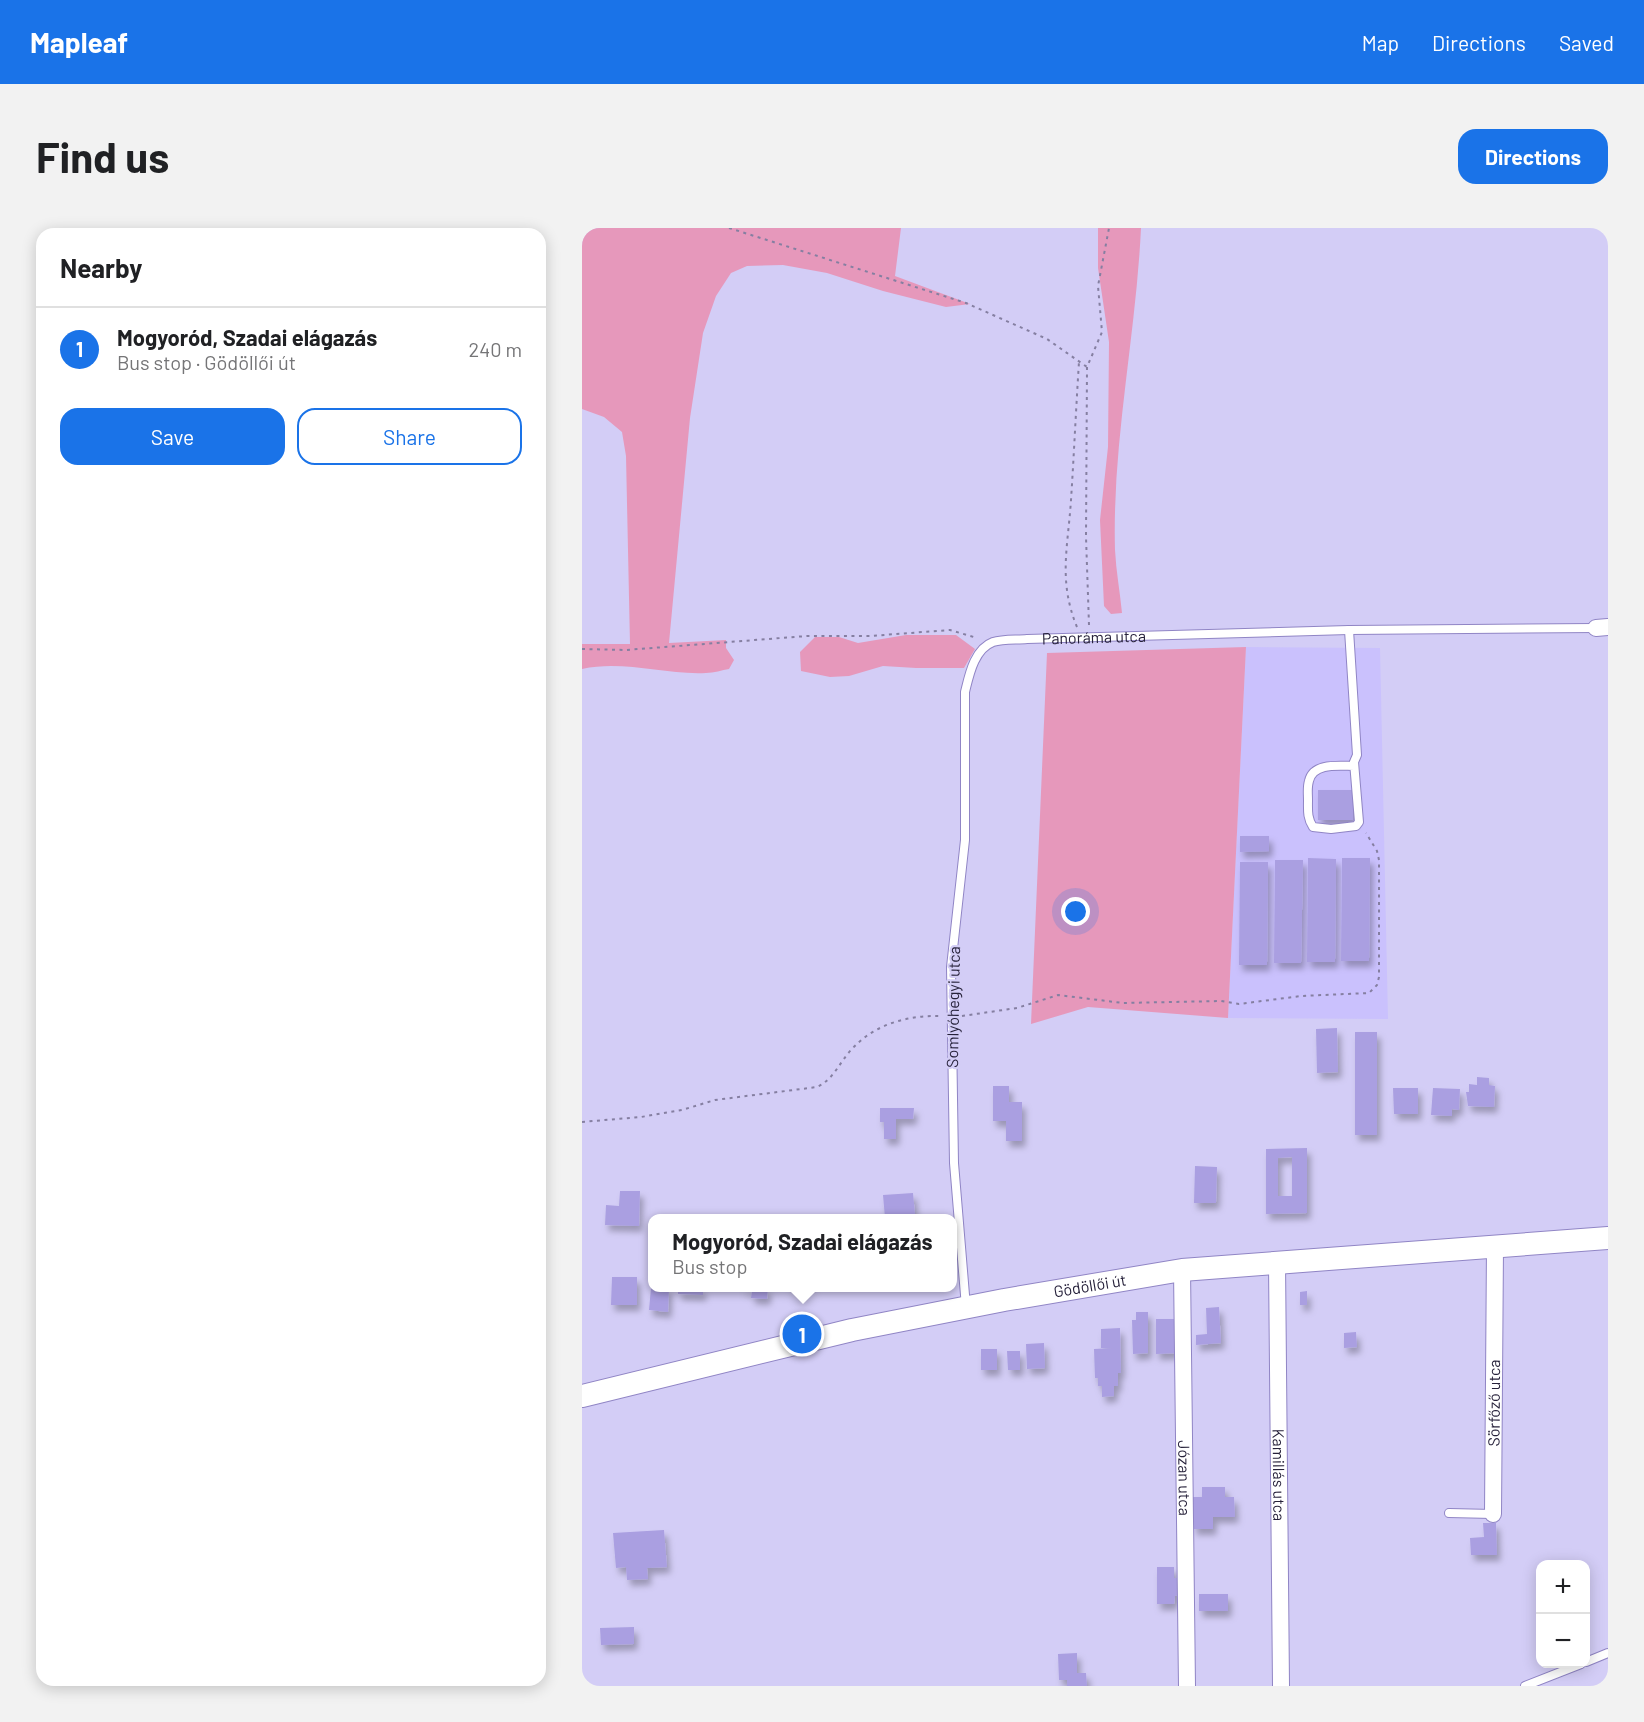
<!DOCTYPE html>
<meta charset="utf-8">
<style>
:root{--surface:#fff;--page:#f2f2f2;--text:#202124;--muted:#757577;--line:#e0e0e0;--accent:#1a73e8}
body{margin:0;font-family:Barlow,sans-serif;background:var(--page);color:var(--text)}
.controls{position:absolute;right:18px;bottom:18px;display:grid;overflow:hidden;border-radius:12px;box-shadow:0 3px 15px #0003}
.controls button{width:54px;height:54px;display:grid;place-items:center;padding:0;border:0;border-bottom:2px solid var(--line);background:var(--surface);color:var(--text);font:30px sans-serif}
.you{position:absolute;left:494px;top:684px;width:21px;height:21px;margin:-15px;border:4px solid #fff;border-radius:50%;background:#1a73e8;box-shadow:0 0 0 9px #1a73e833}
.badge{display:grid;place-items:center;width:39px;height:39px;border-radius:50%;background:var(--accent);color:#fff;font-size:20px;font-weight:700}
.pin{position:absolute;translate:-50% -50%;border:3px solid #fff;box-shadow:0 2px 6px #0006}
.popup{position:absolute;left:66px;top:986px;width:309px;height:78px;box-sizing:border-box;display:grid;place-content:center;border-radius:12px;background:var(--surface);filter:drop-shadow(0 2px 4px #0005);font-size:20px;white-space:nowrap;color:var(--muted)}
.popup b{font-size:22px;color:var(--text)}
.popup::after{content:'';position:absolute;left:50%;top:100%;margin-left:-12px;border:12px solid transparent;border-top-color:var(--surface)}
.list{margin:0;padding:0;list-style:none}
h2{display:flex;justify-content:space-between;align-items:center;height:78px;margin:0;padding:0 24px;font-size:26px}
h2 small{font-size:20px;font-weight:400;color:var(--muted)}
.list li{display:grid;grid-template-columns:39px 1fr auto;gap:18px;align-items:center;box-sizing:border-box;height:84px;padding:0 24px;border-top:2px solid var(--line)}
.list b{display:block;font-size:22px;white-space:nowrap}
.list p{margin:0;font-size:20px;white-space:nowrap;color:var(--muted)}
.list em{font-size:20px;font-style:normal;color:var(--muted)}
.actions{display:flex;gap:12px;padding:18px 24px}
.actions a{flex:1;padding:14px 0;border:2px solid var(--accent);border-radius:18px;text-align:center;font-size:21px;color:var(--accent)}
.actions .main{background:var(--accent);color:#fff}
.map{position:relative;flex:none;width:1026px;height:1458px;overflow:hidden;border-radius:18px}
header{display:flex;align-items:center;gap:36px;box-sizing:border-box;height:84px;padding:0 30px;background:var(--accent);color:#fff}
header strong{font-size:28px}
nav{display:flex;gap:33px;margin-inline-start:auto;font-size:21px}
.intro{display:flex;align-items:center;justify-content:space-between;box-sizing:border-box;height:144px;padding:0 36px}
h1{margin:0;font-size:42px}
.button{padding:15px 27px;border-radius:18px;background:var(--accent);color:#fff;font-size:21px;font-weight:700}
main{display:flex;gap:36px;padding:0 36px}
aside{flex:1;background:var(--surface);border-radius:18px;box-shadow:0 3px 15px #0003}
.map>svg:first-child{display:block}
</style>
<header>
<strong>Mapleaf</strong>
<nav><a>Map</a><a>Directions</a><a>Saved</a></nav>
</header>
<div class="intro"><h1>Find us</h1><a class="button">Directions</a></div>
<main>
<aside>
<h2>Nearby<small></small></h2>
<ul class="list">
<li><span class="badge">1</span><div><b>Mogyoród, Szadai elágazás</b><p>Bus stop · Gödöllői út</p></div><em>240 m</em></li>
</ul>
<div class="actions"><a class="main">Save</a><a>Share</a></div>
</aside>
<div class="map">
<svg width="1026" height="1458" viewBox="0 0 1026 1458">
<defs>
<filter id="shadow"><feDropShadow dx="3.5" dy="6" stdDeviation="3" flood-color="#0004"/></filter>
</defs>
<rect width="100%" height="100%" fill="#d3cdf6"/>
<polygon fill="#cac1fd" points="664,419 798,420 806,791 646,790"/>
<g fill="#e698bb">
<path d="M0 0H319L313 48 388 76 364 79 301 63 245 45 201 37 165 38 149 45 134 68 121 105 108 190 87 415 144 412V420L152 432 147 441C140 442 132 445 124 445 82 447 42 432 0 441V416H48L44 228 40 204 22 189 0 181Z"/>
<path d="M516 0H559C554 108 530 214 533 322 534 343 538 364 540 385L529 386 522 378 518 292 526 219 527 114 516 40Z"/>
<polygon points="324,407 374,407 393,421 382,440 334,440 301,438 267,448 248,449 219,443 218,424 233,409 257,409 276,415"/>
<polygon points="664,419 646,790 506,779 449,796 465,425"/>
</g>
<g fill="#aa9fe1" fill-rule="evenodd" filter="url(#shadow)">
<rect x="736" y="562" width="35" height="30"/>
<polygon points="658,608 687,608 687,623 658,624"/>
<polygon points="726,630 754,631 753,734 725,734"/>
<polygon points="760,630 788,630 787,733 759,733"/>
<polygon points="693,632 721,632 719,735 692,735"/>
<polygon points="658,634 686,634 685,737 657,737"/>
<polygon points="755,800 756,844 735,845 734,801"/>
<rect x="773" y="804" width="22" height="103"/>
<polygon points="895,849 907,850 907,857 913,858 912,879 886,878 884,864 887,864 887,856 895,857"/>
<polygon points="411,858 427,858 427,874 440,874 440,913 424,913 424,893 411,893"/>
<polygon points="811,860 836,860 836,886 812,886"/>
<polygon points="851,860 878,861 877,882 870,881 870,888 849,887"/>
<polygon points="298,880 332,880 331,891 314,891 314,911 302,911 302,894 298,894"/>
<path d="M725 920V985L684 986V921ZM710 929V968H696V930Z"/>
<polygon points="613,938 635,939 634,975 612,975"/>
<polygon points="38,963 58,963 57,998 23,997 24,977 37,978"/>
<polygon points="331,965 333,987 319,988 319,990 303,990 301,967"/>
<polygon points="30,1049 55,1049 55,1077 29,1077"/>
<polygon points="69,1060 87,1060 86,1084 67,1082"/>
<polygon points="96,1060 121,1060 121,1067 96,1066"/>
<polygon points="160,1060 186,1060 185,1071 169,1070 170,1063 160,1062"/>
<polygon points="725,1063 725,1077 718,1077 718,1064"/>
<polygon points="637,1079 639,1115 614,1117 614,1107 625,1106 624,1080"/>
<polygon points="554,1084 566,1084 566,1125 551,1126 550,1092 554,1092"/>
<polygon points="574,1091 594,1091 595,1125 574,1126"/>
<polygon points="538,1100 539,1145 536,1145 536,1158 532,1158 532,1168 520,1169 520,1158 516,1158 516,1150 513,1150 512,1121 530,1120 519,1120 519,1101"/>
<polygon points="774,1104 775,1119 762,1120 762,1105"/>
<polygon points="462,1115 463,1140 445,1141 444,1116"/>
<rect x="399" y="1121" width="16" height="21"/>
<polygon points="425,1123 438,1123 438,1142 426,1142"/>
<polygon points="620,1259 643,1259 643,1269 652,1269 653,1289 631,1289 631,1301 611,1301 611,1269 620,1269"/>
<polygon points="901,1295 914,1295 915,1327 889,1327 888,1310 902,1309"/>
<polygon points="82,1302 85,1339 65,1340 66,1351 45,1352 44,1339 34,1340 31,1305"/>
<polygon points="575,1339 592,1339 592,1350 596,1350 596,1367 593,1368 592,1376 575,1376"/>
<rect x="617" y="1366" width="29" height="17"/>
<polygon points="52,1399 52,1416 19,1417 18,1400"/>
<polygon points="495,1425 495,1445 504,1445 505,1458 485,1458 485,1452 477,1452 476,1426"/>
</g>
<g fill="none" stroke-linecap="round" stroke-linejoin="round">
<defs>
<g id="lane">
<path d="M767 402 775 527 772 534 777 594 774 598 749 601 731 599C725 590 726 582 726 572 726 566 725 559 727 553 731 534 758 538 772 538"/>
<path id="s1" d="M384 1079 372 935 369 739 383 612V464C387 448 392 421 411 414 421 411 434 412 445 411L767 402 1014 400"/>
<polyline points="867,1285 911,1286"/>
<polyline points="1004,1434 1026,1425"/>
<polyline points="943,1458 999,1436"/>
</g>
<g id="street">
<polyline points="1014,400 1026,399"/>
<path id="s2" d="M695 1035 699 1458"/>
<path id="s3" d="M600 1042 605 1458"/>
<path id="s4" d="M911 1286 913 1019"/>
</g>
<g id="secondary">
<path id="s5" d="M0 1168 270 1102 422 1072 600 1042 1026 1010"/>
</g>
</defs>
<use href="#lane" stroke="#9085c5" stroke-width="10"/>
<use href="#street" stroke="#9085c5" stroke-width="18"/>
<use href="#secondary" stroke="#9085c5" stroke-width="24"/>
<g stroke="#857fa1" stroke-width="2" stroke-dasharray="3 4.5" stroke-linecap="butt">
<polyline points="147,0 384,75 465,111 505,139"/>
<polyline points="507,397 504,309 505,139 520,104 516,58 527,0"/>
<path d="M495 399C476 353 486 319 489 272 492 226 494 180 497 134"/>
<polyline points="0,421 44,422 225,408 288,408 368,402 395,410"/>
<polyline points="380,788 435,780 476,767 541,775 639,773 657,776 719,768 787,765 795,757 797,749 797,632 795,623 784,605"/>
<path d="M0 894 59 889 100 882 133 872 235 859C252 851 257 835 269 822 292 796 326 787 359 788"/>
</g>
<use href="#lane" stroke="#fff" stroke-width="8"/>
<use href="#street" stroke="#fff" stroke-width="16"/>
<use href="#secondary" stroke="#fff" stroke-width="22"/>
</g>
<g text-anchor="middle" stroke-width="4.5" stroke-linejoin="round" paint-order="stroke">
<g font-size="16" fill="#26213a" stroke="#d3cdf6">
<text dy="6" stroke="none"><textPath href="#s1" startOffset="777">Panoráma utca</textPath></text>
<text transform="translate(371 779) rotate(-89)" y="6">Somlyóhegyi utca</text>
<text dy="6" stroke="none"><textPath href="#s5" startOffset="520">Gödöllői út</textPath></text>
<text dy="6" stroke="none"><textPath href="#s4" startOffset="111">Sörfőző utca</textPath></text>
<text dy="6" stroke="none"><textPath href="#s2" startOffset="212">Kamillás utca</textPath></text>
<text dy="6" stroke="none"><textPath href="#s3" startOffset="208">Józan utca</textPath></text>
</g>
</g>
</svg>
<div class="controls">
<button>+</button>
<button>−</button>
</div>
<div class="you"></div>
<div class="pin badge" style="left:220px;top:1106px">1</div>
<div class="popup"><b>Mogyoród, Szadai elágazás</b>Bus stop</div>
</div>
</main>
